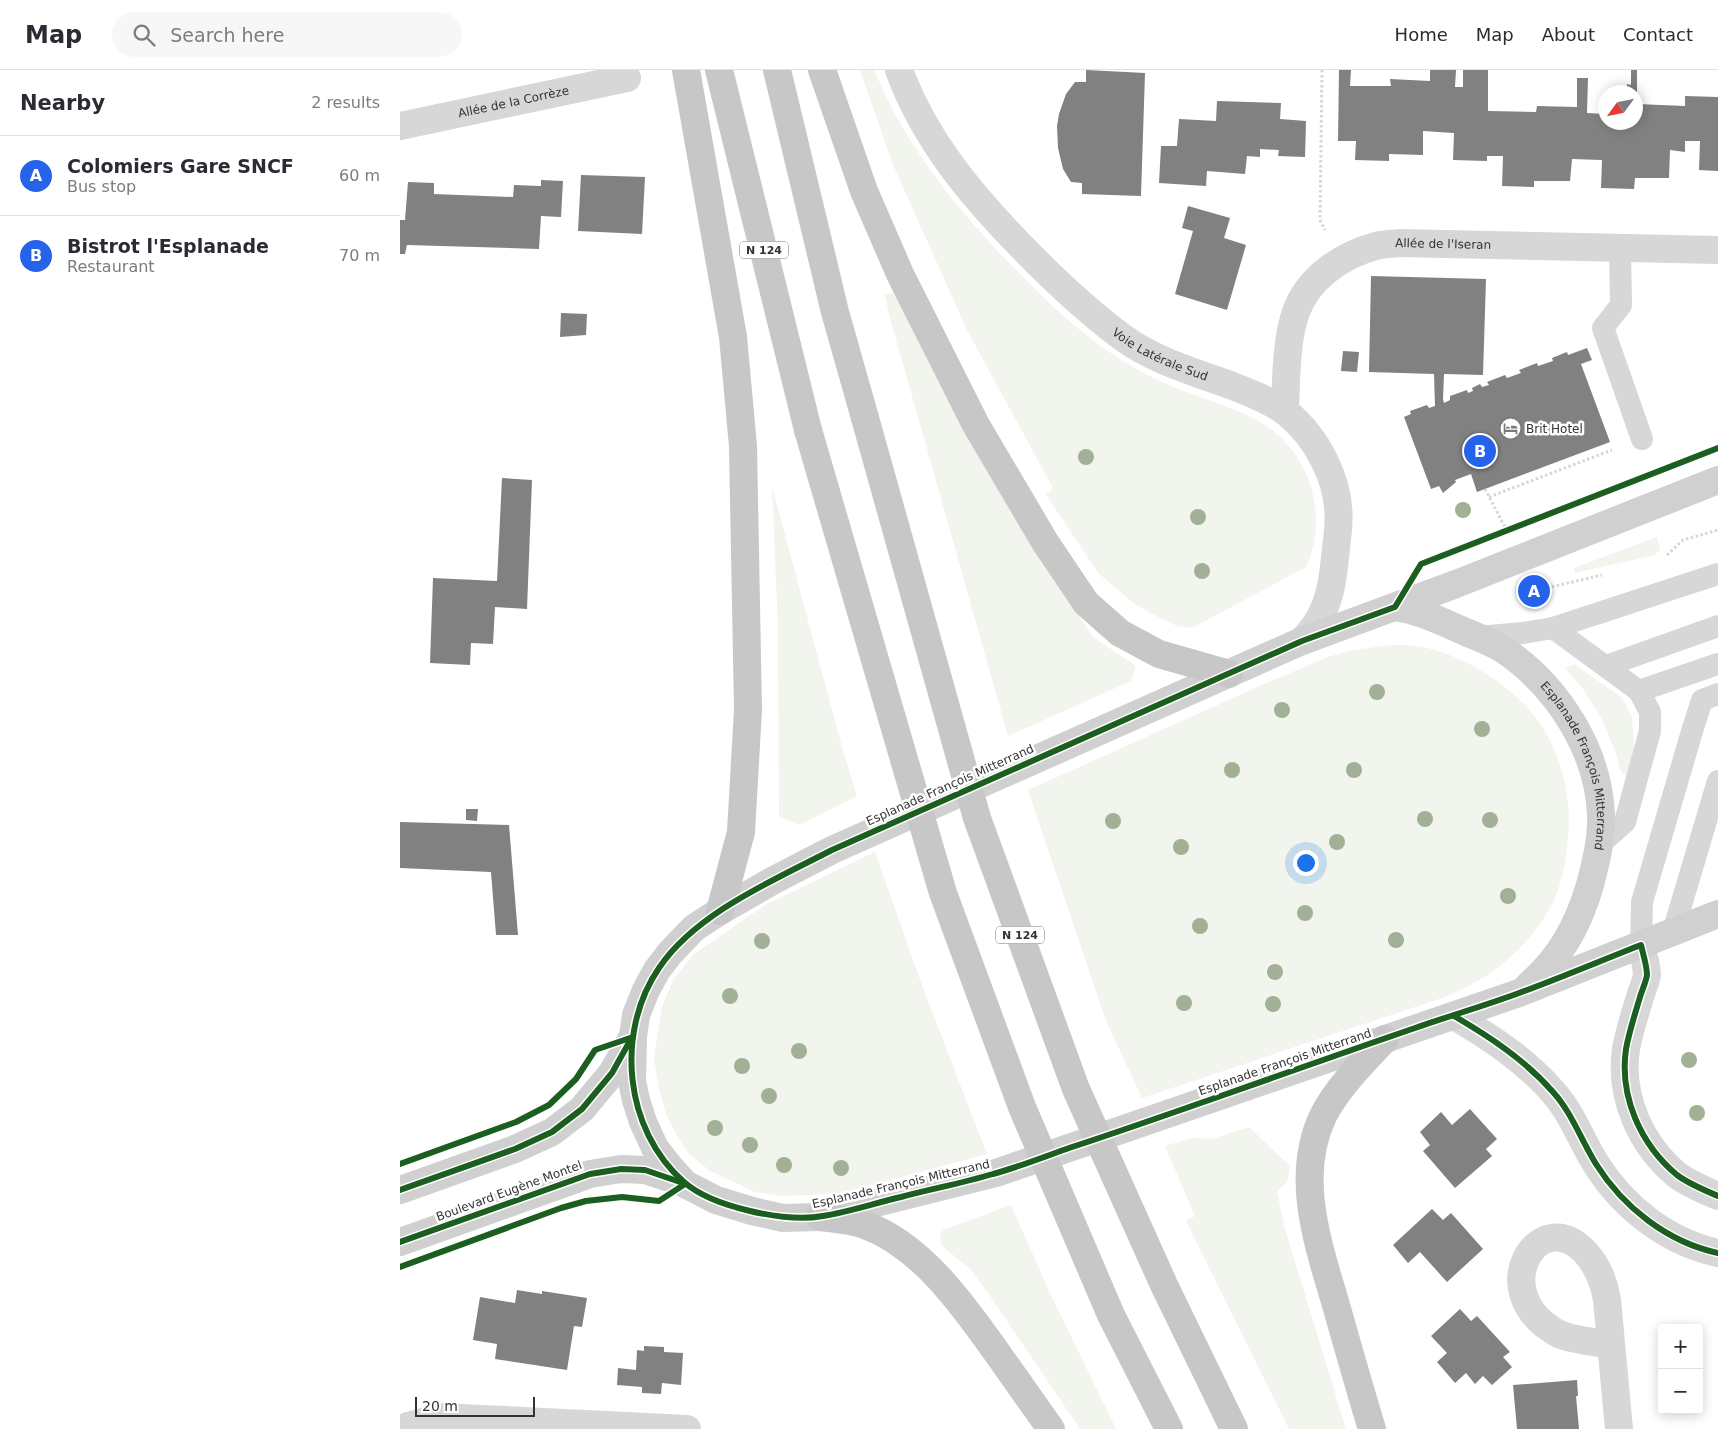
<!DOCTYPE html>
<meta charset="utf-8">
<style>
:root{--surface:#fff;--page:#f7f7f7;--text:#2b2b33;--muted:#7c7c81;--line:#e1e1e2;--accent:#2563eb}
body{margin:0;font-family:"DejaVu Sans",sans-serif;background:var(--page);color:var(--text)}
.controls{position:absolute;right:15px;bottom:15px;display:grid;overflow:hidden;border-radius:5px;box-shadow:0 2px 12px #0003}
.controls button{width:45px;height:45px;display:grid;place-items:center;padding:0;border:0;border-bottom:1px solid var(--line);background:var(--surface);color:var(--text);font:25px sans-serif}
.compass{position:absolute;left:1198px;top:15px;width:45px;height:45px;border-radius:50%;background:var(--surface);box-shadow:0 2px 12px #0003;rotate:237deg}
.scale{position:absolute;left:15px;bottom:12px;width:120px;box-sizing:border-box;padding-left:5px;border:2px solid #333;border-top:0;font-size:14px;line-height:18px;white-space:nowrap;color:#333;-webkit-text-stroke:4px #fff;paint-order:stroke}
.you{position:absolute;left:905px;top:792px;width:18px;height:18px;margin:-12px;border:4px solid #fff;border-radius:50%;background:#1a73e8;box-shadow:0 0 0 8px #1a73e833}
.badge{display:grid;place-items:center;width:32px;height:32px;border-radius:50%;background:var(--accent);color:#fff;font-size:16px;font-weight:700}
.pin{position:absolute;translate:-50% -50%;border:2px solid #fff;box-shadow:0 1px 5px #0006}
.list{margin:0;padding:0;list-style:none}
h2{display:flex;justify-content:space-between;align-items:center;height:65px;margin:0;padding:0 20px;font-size:21px}
h2 small{font-size:16px;font-weight:400;color:var(--muted)}
.list li{display:grid;grid-template-columns:32px 1fr auto;gap:15px;align-items:center;box-sizing:border-box;height:80px;padding:0 20px;border-top:1px solid var(--line)}
.list b{display:block;font-size:19px;white-space:nowrap}
.list p{margin:0;font-size:16px;white-space:nowrap;color:var(--muted)}
.list em{font-size:16px;font-style:normal;color:var(--muted)}
.icon{flex:none;width:28px;height:28px;fill:none;stroke:currentColor;stroke-width:2;stroke-linecap:round;stroke-linejoin:round}
.map{position:relative;flex:none;width:1318px;height:1359px;overflow:hidden}
header{display:flex;align-items:center;gap:30px;box-sizing:border-box;height:70px;padding:0 25px;background:var(--surface);border-bottom:1px solid var(--line)}
header strong{font-size:24px}
nav{display:flex;gap:28px;margin-inline-start:auto;font-size:18px}
.search{width:350px;height:45px;background:var(--page);display:flex;align-items:center;gap:12px;box-sizing:border-box;padding:0 18px;border-radius:28px;color:var(--muted);font-size:19px}
main{display:flex}
aside{flex:1;background:var(--surface)}
.map>svg:first-child{display:block}
</style>
<header>
<strong>Map</strong>
<div class="search"><svg class="icon" aria-label="search" viewBox="0 0 24 24"><circle cx="10" cy="10" r="6"/><path d="M15 15l6 6"/></svg>Search here</div>
<nav><a>Home</a><a>Map</a><a>About</a><a>Contact</a></nav>
</header>
<main>
<aside>
<h2>Nearby<small>2 results</small></h2>
<ul class="list">
<li><span class="badge">A</span><div><b>Colomiers Gare SNCF</b><p>Bus stop</p></div><em>60 m</em></li>
<li><span class="badge">B</span><div><b>Bistrot l'Esplanade</b><p>Restaurant</p></div><em>70 m</em></li>
</ul>
</aside>
<div class="map">
<svg width="1318" height="1359" viewBox="0 0 1318 1359">
<rect width="100%" height="100%" fill="#fff"/>
<g fill="#f1f5ed">
<path d="M460 0H474C482 17 489 35 499 51 530 106 571 154 615 199 652 237 690 273 737 299 755 310 775 318 795 325 829 338 862 346 887 374 911 400 923 445 912 480 911 486 908 492 906 497L792 558 777 556 754 545 732 532 698 503 646 425 653 418 568 262 493 95Z"/>
<polygon points="498,221 636,481 693,567 736,596 731,611 608,666 490,248 485,225"/>
<polygon points="372,416 443,681 457,726 399,755 379,746 378,558"/>
<polygon points="1257,467 1260,480 1255,485 1175,503 1174,498"/>
<path d="M990 575C1003 575 1018 575 1031 579 1070 589 1116 619 1139 652 1162 685 1172 729 1168 768 1166 792 1162 816 1150 838 1125 881 1091 908 1045 927L742 1028 706 951 628 720 862 615 928 587 948 581Z"/>
<polygon points="1174,594 1221,627 1232,646 1234,676 1228,709 1220,700 1216,683 1201,647 1183,619 1165,598"/>
<polygon points="475,782 524,921 587,1084 453,1120 430,1124 382,1126 355,1122 310,1101 289,1084 277,1066 266,1044 259,1019 254,988 262,937 273,910 293,885 365,835"/>
<polygon points="849,1057 890,1096 887,1112 877,1121 885,1159 946,1359 889,1359 786,1151 795,1146 765,1076 792,1068 812,1069"/>
<polygon points="611,1135 649,1221 716,1359 680,1359 586,1220 570,1199 541,1175 540,1166 543,1160"/>
</g>
<g fill="#818181">
<polygon points="686,0 745,3 741,126 682,124 682,113 671,112 663,99 658,78 657,56 659,44 666,24 675,12 686,12"/>
<polygon points="939,0 951,0 950,16 991,16 990,9 1030,11 1030,0 1056,0 1055,17 1063,17 1063,0 1088,0 1088,41 1136,42 1137,36 1177,37 1177,8 1188,8 1187,43 1206,44 1206,52 1236,52 1237,34 1285,36 1285,26 1318,27 1318,101 1299,100 1300,71 1285,71 1285,82 1270,80 1269,108 1235,108 1234,119 1201,118 1202,90 1172,89 1170,111 1134,111 1134,117 1102,116 1103,86 1087,86 1087,91 1053,90 1054,63 1023,61 1023,85 989,84 989,91 955,90 956,71 938,71"/>
<polygon points="1231,0 1237,0 1237,22 1226,22 1227,14 1231,15"/>
<polygon points="817,31 881,33 880,49 906,51 905,87 878,86 879,80 860,79 860,87 847,86 845,104 807,101 806,116 759,113 761,76 777,76 779,49 816,51"/>
<polygon points="181,105 245,107 242,164 178,161"/>
<polygon points="141,110 163,111 161,147 141,146 139,179 7,175 5,184 0,184 0,150 5,150 8,112 34,113 34,124 113,127 114,115 141,116"/>
<polygon points="788,136 830,148 824,168 846,175 827,240 775,224 793,161 782,158"/>
<polygon points="971,206 1086,209 1083,305 1044,304 1043,329 1044,333 1050,330 1050,326 1067,320 1068,323 1073,321 1072,318 1080,314 1082,317 1089,315 1087,312 1105,305 1107,308 1121,303 1119,300 1137,293 1138,296 1153,291 1152,288 1167,282 1168,285 1187,278 1192,290 1181,294 1210,372 1077,422 1071,404 1055,410 1056,412 1043,423 1039,416 1031,419 1004,347 1011,344 1010,341 1027,335 1029,338 1035,336 1034,304 969,302"/>
<polygon points="161,243 187,244 186,265 160,267"/>
<polygon points="943,281 959,282 957,302 941,301"/>
<polygon points="102,408 132,410 127,539 95,537 93,574 71,573 70,595 30,593 33,508 97,511"/>
<polygon points="66,739 78,739 77,751 66,750"/>
<polygon points="0,752 109,755 118,865 96,865 91,802 0,798"/>
<polygon points="1070,1039 1097,1069 1086,1079 1092,1086 1055,1118 1023,1081 1030,1075 1020,1062 1041,1042 1052,1055"/>
<polygon points="1032,1139 1043,1150 1051,1143 1083,1179 1047,1212 1020,1182 1008,1193 993,1175"/>
<polygon points="117,1220 142,1224 142,1221 187,1228 182,1257 174,1256 167,1300 95,1289 97,1274 73,1270 80,1227 115,1233"/>
<polygon points="1060,1239 1071,1251 1077,1246 1110,1282 1103,1287 1112,1297 1092,1315 1083,1306 1075,1314 1066,1303 1055,1313 1037,1292 1047,1283 1031,1266"/>
<polygon points="244,1276 264,1277 264,1282 283,1283 281,1315 262,1313 261,1324 242,1323 242,1317 217,1315 218,1298 236,1300 237,1280 244,1281"/>
<polygon points="1177,1310 1178,1326 1176,1326 1179,1359 1117,1359 1113,1315"/>
</g>
<g fill="none" stroke-linecap="round" stroke-linejoin="round">
<g stroke="#d6d6d6" stroke-width="3" stroke-dasharray="2.5 2.5" stroke-linecap="butt">
<polyline points="922,0 920,150 925,160"/>
<polyline points="1085,419 1105,457"/>
<polyline points="1089,427 1212,380"/>
<polyline points="1267,485 1283,470 1318,460"/>
<polyline points="1147,518 1202,505"/>
</g>
<g stroke="#d7d7d7" stroke-width="22">
<polyline points="1220,177 1221,235 1203,258 1242,369"/>
<polyline points="1153,558 1239,621 1250,642 1250,661 1225,752 1199,775"/>
<polyline points="1078,567 1123,563 1153,558 1318,504"/>
<polyline points="1206,596 1318,556"/>
<polyline points="1239,621 1318,594"/>
<polyline points="1273,862 1318,711"/>
<polyline points="1241,875 1242,832 1293,658 1302,630 1318,624"/>
</g>
<g stroke="#d7d7d7" stroke-width="28">
<path id="s1" d="M499 0C524 69 571 125 622 177 653 209 686 240 722 267 753 290 794 302 830 315 848 322 872 331 887 343 903 356 916 373 925 392 937 416 941 443 937 469 934 496 933 525 919 549 915 557 908 564 902 571"/>
<path id="s2" d="M0 56 227 8"/>
<path id="s3" d="M885 341C886 313 886 268 896 242 908 208 942 185 976 176 983 174 992 174 999 173L1318 180"/>
<path d="M1241 875C1243 884 1247 896 1247 905 1246 912 1242 920 1240 927 1235 944 1229 962 1226 979 1219 1027 1241 1075 1277 1105 1289 1114 1304 1120 1318 1126"/>
<path d="M1054 946C1090 967 1125 990 1153 1022 1172 1043 1181 1070 1196 1094 1223 1137 1267 1172 1318 1183"/>
<path d="M1211 1275C1196 1272 1172 1270 1159 1264 1083 1224 1138 1132 1185 1182 1198 1196 1204 1212 1207 1230L1219 1359"/>
<polyline points="8,1356 41,1347 287,1359"/>
</g>
<g stroke="#d0d0d0" stroke-width="28">
<polyline points="1318,410 1056,514 902,571 432,780 374,810 320,841 294,858 270,883 257,900 246,920 236,945 233,967 232,1011 236,1030 243,1052 255,1078 269,1096 285,1114 316,1130 352,1141 383,1148 420,1147 596,1103 1119,923 1318,844"/>
<path id="s4" d="M995 537C1018 540 1038 550 1059 559 1074 566 1090 571 1104 580 1157 616 1198 679 1201 744 1202 768 1196 792 1190 815 1178 856 1160 888 1128 916"/>
<polyline points="0,1120 115,1079 152,1062 182,1039 212,1003 232,968"/>
<polyline points="0,1172 190,1104 221,1099 245,1100 284,1113"/>
</g>
<g stroke="#c7c7c7" stroke-width="28">
<polyline points="286,0 333,267 343,376 348,640 341,762 320,841"/>
<polyline points="319,0 408,360"/>
<polyline points="377,0 435,242 465,348"/>
<polyline points="422,0 464,121 500,204 576,355 645,472 686,533 720,563 759,584 829,604"/>
<path d="M420 1147C435 1149 451 1150 465 1155 523 1176 566 1239 600 1287 617 1311 634 1335 651 1359"/>
<path d="M972 1359C960 1320 949 1281 938 1242 920 1179 893 1109 923 1046 936 1019 965 990 985 969"/>
</g>
<g stroke="#c7c7c7" stroke-width="28">
<polyline points="465,348 577,748 676,1019 764,1215 834,1359"/>
<polyline points="408,360 543,823 622,1037 711,1245 769,1359"/>
</g>
<defs>
<g id="cycleway">
<path d="M1318 378 1021 494 995 537 902 571 432 780C374 810 296 843 259 898 215 962 224 1060 284 1112 312 1137 386 1153 423 1146 449 1142 475 1133 501 1127 531 1119 563 1113 593 1104 619 1097 644 1087 669 1078 718 1062 766 1045 815 1028 881 1005 948 981 1015 958 1049 946 1084 936 1119 923 1160 908 1200 891 1241 875 1243 884 1247 896 1247 905 1246 912 1242 920 1240 927 1235 944 1229 962 1226 979 1219 1027 1241 1075 1277 1105 1289 1114 1304 1120 1318 1126"/>
<path d="M1054 946C1090 967 1125 990 1153 1022 1172 1043 1181 1070 1196 1094 1223 1137 1267 1172 1318 1183"/>
<polyline points="0,1094 116,1052 149,1035 176,1009 195,980 233,967"/>
<polyline points="0,1120 115,1079 152,1062 182,1039 212,1003 231,969"/>
<polyline points="0,1172 190,1104 221,1099 245,1100 283,1113"/>
<polyline points="0,1197 161,1138 186,1131 222,1127 259,1131 285,1114"/>
</g>
</defs>
<use href="#cycleway" stroke="#fff" stroke-width="9"/>
<use href="#cycleway" stroke="#1b5e20" stroke-width="6"/>
</g>
<g fill="#a2b095">
<circle cx="686" cy="387" r="8"/>
<circle cx="1063" cy="440" r="8"/>
<circle cx="798" cy="447" r="8"/>
<circle cx="802" cy="501" r="8"/>
<circle cx="977" cy="622" r="8"/>
<circle cx="882" cy="640" r="8"/>
<circle cx="1082" cy="659" r="8"/>
<circle cx="832" cy="700" r="8"/>
<circle cx="954" cy="700" r="8"/>
<circle cx="1025" cy="749" r="8"/>
<circle cx="1090" cy="750" r="8"/>
<circle cx="713" cy="751" r="8"/>
<circle cx="937" cy="772" r="8"/>
<circle cx="781" cy="777" r="8"/>
<circle cx="1108" cy="826" r="8"/>
<circle cx="905" cy="843" r="8"/>
<circle cx="800" cy="856" r="8"/>
<circle cx="996" cy="870" r="8"/>
<circle cx="362" cy="871" r="8"/>
<circle cx="875" cy="902" r="8"/>
<circle cx="330" cy="926" r="8"/>
<circle cx="784" cy="933" r="8"/>
<circle cx="873" cy="934" r="8"/>
<circle cx="399" cy="981" r="8"/>
<circle cx="1289" cy="990" r="8"/>
<circle cx="342" cy="996" r="8"/>
<circle cx="369" cy="1026" r="8"/>
<circle cx="1297" cy="1043" r="8"/>
<circle cx="315" cy="1058" r="8"/>
<circle cx="350" cy="1075" r="8"/>
<circle cx="384" cy="1095" r="8"/>
<circle cx="441" cy="1098" r="8"/>
</g>
<defs>
<symbol id="hotel-ring" viewBox="-11 -11 22 22"><circle r="9.5" fill="#fff" stroke="#7a7a7a" stroke-width="1.5"/><path d="M-6-4.5h1.5V1H6V5H4.5V3h-9V5H-6ZM-4 0a1.8 1.8 0 1 1 3.6 0ZM.5 0V-2.5h3Q6-2.5 6 0Z" fill="#7a7a7a"/></symbol>
</defs>
<g fill-rule="evenodd">
<use href="#hotel-ring" x="1098" y="346" width="25" height="25"/>
</g>
<g text-anchor="middle" stroke-width="5" stroke-linejoin="round" paint-order="stroke">
<g fill="#fff" stroke="#707070" stroke-width="1">
<rect x="340" y="171.5" width="48" height="17" rx="4"/>
<rect x="596" y="856.5" width="48" height="17" rx="4"/>
</g>
<g font-size="11" font-weight="bold" fill="#333">
<text x="364" y="184">N 124</text>
<text x="620" y="869">N 124</text>
</g>
<g font-size="12" fill="#333" stroke="#fff">
<text dy="4" stroke="none"><textPath href="#s2" startOffset="116">Allée de la Corrèze</textPath></text>
<text dy="4" stroke="none"><textPath href="#s3" startOffset="275">Allée de l'Iseran</textPath></text>
<text dy="4" stroke="none"><textPath href="#s1" startOffset="394">Voie Latérale Sud</textPath></text>
<text dy="4" stroke="none"><textPath href="#s4" startOffset="260">Esplanade François Mitterrand</textPath></text>
<text transform="translate(550 715) rotate(-24)" y="4">Esplanade François Mitterrand</text>
<text transform="translate(885 992) rotate(-19)" y="4">Esplanade François Mitterrand</text>
<text transform="translate(501 1114) rotate(-13)" y="4">Esplanade François Mitterrand</text>
<text transform="translate(109 1121) rotate(-20)" y="4">Boulevard Eugène Montel</text>
</g>
<g font-size="12" fill="#333" stroke="#fff" text-anchor="start">
<text x="1126" y="363">Brit Hotel</text>
</g>
</g>
</svg>
<div class="controls">
<button>+</button>
<button>−</button>
</div>
<svg class="compass" viewBox="-18 -18 36 36"><path d="M0-13l5 13h-10z" fill="#e53935"/><path d="M0 13l5-13h-10z" fill="#7c7c81"/></svg>
<div class="scale">20 m</div>
<div class="you"></div>
<div class="pin badge" style="left:1134px;top:521px">A</div>
<div class="pin badge" style="left:1080px;top:381px">B</div>
</div>
</main>
